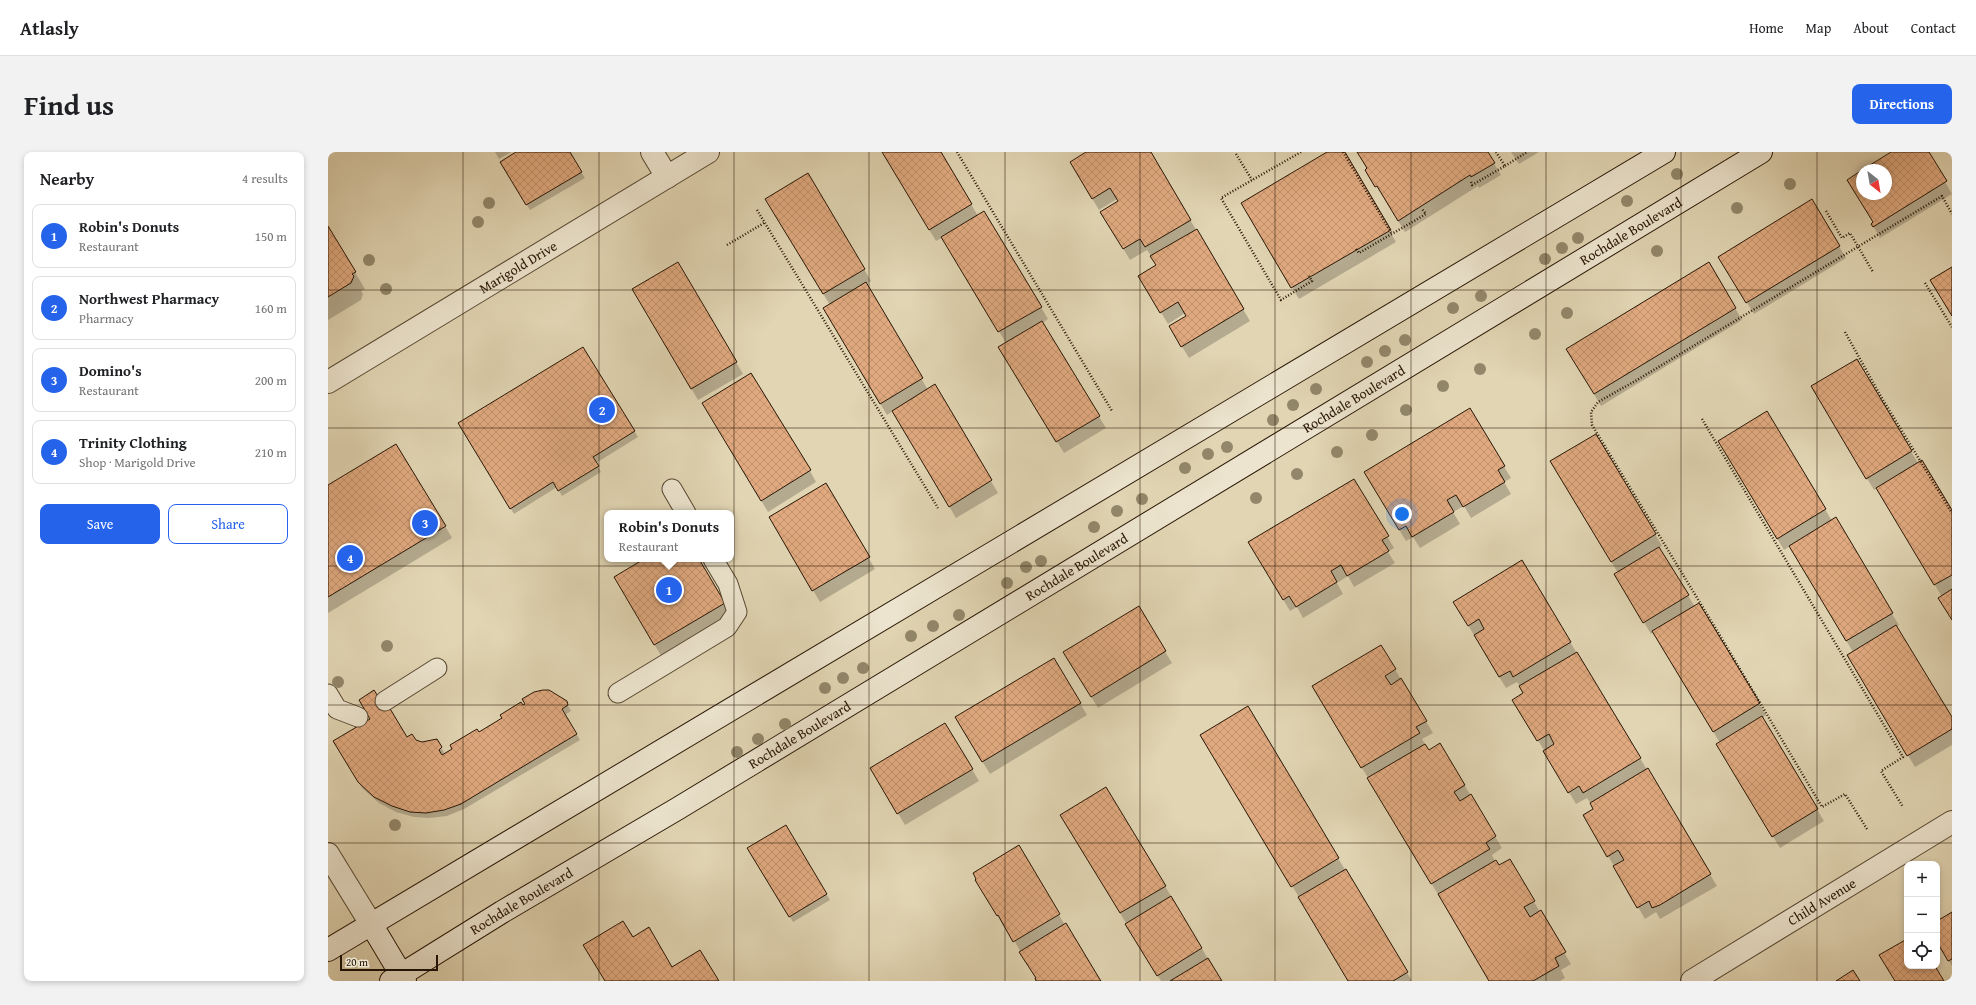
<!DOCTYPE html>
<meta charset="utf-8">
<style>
:root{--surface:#fff;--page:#f2f2f2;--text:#202124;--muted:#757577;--line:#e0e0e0;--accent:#2563eb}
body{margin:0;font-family:"Gentium Book Plus",serif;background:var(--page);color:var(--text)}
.controls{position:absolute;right:12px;bottom:12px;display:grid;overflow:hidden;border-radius:8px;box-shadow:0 2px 6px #0003}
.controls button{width:36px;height:36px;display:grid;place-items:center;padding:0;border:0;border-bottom:1px solid var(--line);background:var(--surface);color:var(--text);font:20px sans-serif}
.compass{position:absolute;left:1528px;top:12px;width:36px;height:36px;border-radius:50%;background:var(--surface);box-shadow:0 2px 6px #0003;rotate:149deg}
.scale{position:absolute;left:12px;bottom:10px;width:98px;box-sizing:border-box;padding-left:4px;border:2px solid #281605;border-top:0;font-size:11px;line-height:14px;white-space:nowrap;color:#281605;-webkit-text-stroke:3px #ece4ce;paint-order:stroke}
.you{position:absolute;left:1074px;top:362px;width:14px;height:14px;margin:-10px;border:3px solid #fff;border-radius:50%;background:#1a73e8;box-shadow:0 0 0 6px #1a73e833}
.badge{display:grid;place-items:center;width:26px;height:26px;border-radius:50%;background:var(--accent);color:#fff;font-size:13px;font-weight:700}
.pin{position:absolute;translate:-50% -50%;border:2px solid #fff;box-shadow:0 1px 4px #0006}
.popup{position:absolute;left:276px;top:358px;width:130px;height:52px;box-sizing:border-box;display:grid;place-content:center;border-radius:8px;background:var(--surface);filter:drop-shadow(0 1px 3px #0005);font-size:13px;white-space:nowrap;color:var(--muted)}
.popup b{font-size:15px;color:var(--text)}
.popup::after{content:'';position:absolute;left:50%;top:100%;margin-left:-8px;border:8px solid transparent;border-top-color:var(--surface)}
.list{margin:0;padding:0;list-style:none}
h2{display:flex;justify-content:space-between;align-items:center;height:52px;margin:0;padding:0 16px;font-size:17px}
h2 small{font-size:13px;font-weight:400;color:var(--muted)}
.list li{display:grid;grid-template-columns:26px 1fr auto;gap:12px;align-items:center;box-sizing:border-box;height:64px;margin:0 8px 8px;padding:0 8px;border:1px solid var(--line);border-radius:8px}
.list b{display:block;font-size:15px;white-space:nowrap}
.list p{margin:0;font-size:13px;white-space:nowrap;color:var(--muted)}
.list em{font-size:13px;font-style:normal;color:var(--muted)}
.actions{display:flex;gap:8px;padding:12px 16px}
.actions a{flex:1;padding:9px 0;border:1px solid var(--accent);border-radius:8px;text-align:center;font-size:14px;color:var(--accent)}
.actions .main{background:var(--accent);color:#fff}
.icon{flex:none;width:22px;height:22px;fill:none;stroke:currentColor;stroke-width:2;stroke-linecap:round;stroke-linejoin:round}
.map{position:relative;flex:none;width:1624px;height:829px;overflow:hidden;border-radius:8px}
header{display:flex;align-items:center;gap:24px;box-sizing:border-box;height:56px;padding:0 20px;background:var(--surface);border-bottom:1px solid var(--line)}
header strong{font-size:19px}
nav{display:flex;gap:22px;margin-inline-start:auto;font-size:14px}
.intro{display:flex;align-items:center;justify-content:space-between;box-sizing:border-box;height:96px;padding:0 24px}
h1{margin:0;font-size:28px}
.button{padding:10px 18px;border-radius:8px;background:var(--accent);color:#fff;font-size:14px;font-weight:700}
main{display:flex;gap:24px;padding:0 24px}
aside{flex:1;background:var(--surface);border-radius:8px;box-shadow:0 2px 6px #0003}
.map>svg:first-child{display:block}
</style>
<header>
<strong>Atlasly</strong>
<nav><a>Home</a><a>Map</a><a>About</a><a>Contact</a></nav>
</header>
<div class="intro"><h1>Find us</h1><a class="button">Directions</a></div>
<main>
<aside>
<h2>Nearby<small>4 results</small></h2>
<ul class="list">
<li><span class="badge">1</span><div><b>Robin's Donuts</b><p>Restaurant</p></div><em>150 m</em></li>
<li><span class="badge">2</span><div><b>Northwest Pharmacy</b><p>Pharmacy</p></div><em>160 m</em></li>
<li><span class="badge">3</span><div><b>Domino's</b><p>Restaurant</p></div><em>200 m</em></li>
<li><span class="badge">4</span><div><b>Trinity Clothing</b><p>Shop · Marigold Drive</p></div><em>210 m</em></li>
</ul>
<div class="actions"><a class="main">Save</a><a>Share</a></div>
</aside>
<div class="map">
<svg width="1624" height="829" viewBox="0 0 1624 829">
<defs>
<pattern id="building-cross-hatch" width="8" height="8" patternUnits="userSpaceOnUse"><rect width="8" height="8" fill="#e0a97f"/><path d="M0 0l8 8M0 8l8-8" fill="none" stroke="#c0916c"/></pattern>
</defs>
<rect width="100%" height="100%" fill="#e1d5b3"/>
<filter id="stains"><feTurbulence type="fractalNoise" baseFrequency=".005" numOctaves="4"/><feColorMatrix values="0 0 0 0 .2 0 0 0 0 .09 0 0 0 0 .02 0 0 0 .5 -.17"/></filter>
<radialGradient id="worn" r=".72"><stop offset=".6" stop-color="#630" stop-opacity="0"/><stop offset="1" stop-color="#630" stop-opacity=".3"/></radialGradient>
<g fill="#0003">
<polygon points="167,0 183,0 171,7"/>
<polygon points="190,0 241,0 257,26 202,58 173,10"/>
<polygon points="554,0 612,0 650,64 656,60 720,167 714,171 778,276 736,301 678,206 678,191 615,85 608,89"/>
<polygon points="760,0 822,0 922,169 861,206 842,175 859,164 857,161 840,172 811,124 829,114 824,105 819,98 802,108 774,60 791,50 789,47 771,58 743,10"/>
<polygon points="1001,0 1015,0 1068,90 971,147 915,52"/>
<polygon points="1030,0 1159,0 1173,23 1151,36 1150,34 1077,80 1045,29"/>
<polygon points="1183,0 1211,0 1191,12"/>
<polygon points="1565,0 1600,0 1624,42 1552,86 1544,72 1546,71 1527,39 1534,19 1534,42 1558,42 1558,18 1536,18"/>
<polygon points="1484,49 1518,106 1426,162 1398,117"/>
<polygon points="445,59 536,117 543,129 538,132 600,238 607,234 670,341 628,366 565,259 559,263 496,156 502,153"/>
<polygon points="0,75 37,137 33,139 35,142 33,148 0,168"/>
<polygon points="350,111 415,222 370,248 305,137"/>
<polygon points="1407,156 1414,168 1273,254 1246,209"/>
<polygon points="255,196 310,285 268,311 273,320 234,344 229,335 186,362 131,272"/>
<polygon points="1528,208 1590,311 1624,360 1624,467 1614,445 1549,336 1546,338 1491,246"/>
<polygon points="1142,258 1183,326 1176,330 1183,342 1143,366 1136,354 1125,360 1132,372 1092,396 1085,385 1078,389 1037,321"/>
<polygon points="1439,260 1504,369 1507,367 1564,462 1571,473 1568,475 1624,567 1624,593 1587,615 1527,514 1525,500 1462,394 1456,398 1398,301"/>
<polygon points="382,263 482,319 488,330 440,360"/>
<polygon points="1230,321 1327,382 1334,394 1331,396 1367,455 1371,453 1431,552 1438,563 1434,566 1496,669 1452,696 1396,604 1392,591 1326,480 1323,482 1294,434 1290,421"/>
<polygon points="1026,328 1066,396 1060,400 1067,411 1026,435 1020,424 1009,431 1015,442 975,466 969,455 962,459 921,390"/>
<polygon points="497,333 547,417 492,450 442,366"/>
<polygon points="0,334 117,374 124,386 0,461"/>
<polygon points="318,407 370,407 406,468 336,509 287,425"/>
<polygon points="1194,410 1389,734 1332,767 1328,760 1317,767 1256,663 1266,657 1259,646 1248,652 1186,548 1197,541 1189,530 1178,536 1126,450"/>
<polygon points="810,456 844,511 770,556 743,512"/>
<polygon points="1053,494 1105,581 1094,587 1101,599 1112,592 1174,696 1164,703 1167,709 1171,715 1181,708 1243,812 1233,818 1237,826 1232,829 1162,829 992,546"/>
<polygon points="726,507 759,563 662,622 628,566"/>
<polygon points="238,550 243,559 237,563 252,588 136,657 119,664 101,666 86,665 68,660 51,651 34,636 6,590 79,586 94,592 109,588 117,602 195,555"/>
<polygon points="919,555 1084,829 1021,829 874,583"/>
<polygon points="617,572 651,629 577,673 543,617"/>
<polygon points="457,674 502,748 465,770 420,696"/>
<polygon points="740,675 837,734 893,829 833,829"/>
<polygon points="690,694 737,773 772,829 709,829 678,774 676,775 655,740"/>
<polygon points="1624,761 1624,814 1609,789 1609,770"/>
</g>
<g fill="url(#building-cross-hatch)" stroke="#281605">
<polygon points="188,0 242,0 254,20 198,53 172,10"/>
<polygon points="554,0 613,0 644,52 601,78"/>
<polygon points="758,0 823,0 863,68 817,95 812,87 795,97 772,60 790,49 782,36 764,47 742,10"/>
<polygon points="999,0 1017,0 1063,78 963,136 913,51"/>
<polygon points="1029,0 1160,0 1167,11 1143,25 1142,23 1070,69 1049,34 1047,35 1037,18 1039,16"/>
<polygon points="1563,0 1601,0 1619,29 1545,75 1543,72 1545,70 1519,28 1534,18 1534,42 1558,42 1558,18 1534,18"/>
<polygon points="480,21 537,117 495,142 437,47"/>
<polygon points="1484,47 1512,94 1418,151 1390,105"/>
<polygon points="656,59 714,155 670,180 613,85"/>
<polygon points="0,74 28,120 24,122 26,124 23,131 0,145"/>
<polygon points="869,77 916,157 853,195 841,174 858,164 850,150 832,161 810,124 828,113 822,104"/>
<polygon points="350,110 409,210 363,237 304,137"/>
<polygon points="1381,110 1408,156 1266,242 1238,197"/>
<polygon points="1624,115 1624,164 1602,128"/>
<polygon points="538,130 595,226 552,252 495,156"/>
<polygon points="714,169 772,264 728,290 670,195"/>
<polygon points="255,195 307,279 265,305 271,314 230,339 225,330 182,357 130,271"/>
<polygon points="1529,207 1584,299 1538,327 1483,234"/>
<polygon points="423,221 483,318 433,349 374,251"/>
<polygon points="607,232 664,328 621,355 564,259"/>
<polygon points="1142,256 1177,314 1170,318 1177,330 1135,355 1128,343 1119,348 1126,360 1084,385 1078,374 1071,378 1036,320"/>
<polygon points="1439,259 1498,357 1449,387 1390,289"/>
<polygon points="1268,282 1328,382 1283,410 1222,309"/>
<polygon points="68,292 118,374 0,445 0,333"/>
<polygon points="1594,308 1624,358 1624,423 1606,433 1548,336"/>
<polygon points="1026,327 1061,384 1054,388 1061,399 1019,424 1013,413 1003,419 1009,430 968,455 961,444 955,448 920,390"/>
<polygon points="498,331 542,405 484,439 441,365"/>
<polygon points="1508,365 1565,461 1518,489 1461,394"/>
<polygon points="1331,395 1361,443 1315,471 1286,422"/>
<polygon points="316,407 371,407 397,451 326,493 286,425"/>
<polygon points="1194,408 1243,490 1185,525 1182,519 1171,525 1146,483 1156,477 1151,467 1140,474 1125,450"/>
<polygon points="1624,437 1624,468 1610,446"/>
<polygon points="1371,451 1432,551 1385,580 1324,479"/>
<polygon points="811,454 838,499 763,545 735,500"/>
<polygon points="1568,473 1624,565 1624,577 1579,604 1519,503"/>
<polygon points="1053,493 1068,517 1057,524 1063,533 1073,526 1099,569 1088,575 1092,581 1033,616 984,534"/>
<polygon points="1249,500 1313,606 1255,641 1251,634 1240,641 1215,599 1226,592 1221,582 1209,589 1184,548 1195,541 1191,534"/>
<polygon points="726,506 753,551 654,610 627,565"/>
<polygon points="46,538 58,557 61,555 79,585 84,582 88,588 94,590 109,587 114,595 111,598 114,603 124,597 122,593 149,577 151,580 174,566 172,563 193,550 195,553 197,552 194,547 206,540 215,538 221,538 239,549 240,553 234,557 249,582 133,652 116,658 98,661 82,660 64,654 46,645 30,630 5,589 42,567 31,548"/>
<polygon points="920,554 1011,706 963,735 872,583"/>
<polygon points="1434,564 1490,657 1444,685 1388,592"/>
<polygon points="617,571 645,617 569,662 542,616"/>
<polygon points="1112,591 1137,633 1126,640 1132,649 1143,642 1168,684 1158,691 1162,697 1103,732 1039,626 1097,592 1101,598"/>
<polygon points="1320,616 1383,722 1332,753 1324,756 1321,749 1309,756 1285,714 1296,708 1290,698 1279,705 1255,663 1265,657 1262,651"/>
<polygon points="778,635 838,734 792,761 732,663"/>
<polygon points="458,673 499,742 461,765 419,696"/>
<polygon points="691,693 732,762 685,790 670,763 669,764 647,728 648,727 645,721"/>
<polygon points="1182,707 1207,749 1196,755 1202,765 1213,758 1238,800 1227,806 1231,814 1205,829 1161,829 1110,742 1168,708 1171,713"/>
<polygon points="1018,717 1080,820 1065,829 1020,829 970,745"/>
<polygon points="843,744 874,796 829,824 797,772"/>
<polygon points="1624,760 1624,807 1620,809 1609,790 1609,769"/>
<polygon points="295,769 305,785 321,775 344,815 372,798 391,829 277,829 255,793"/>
<polygon points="738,771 771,826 773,829 708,829 707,826 708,826 691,800"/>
<polygon points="1579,787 1579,814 1607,814 1616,829 1567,829 1551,803"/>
<polygon points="880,806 894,829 842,829"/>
<polygon points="1525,818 1532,829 1508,829"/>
</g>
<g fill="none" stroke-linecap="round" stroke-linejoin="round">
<defs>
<g id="lane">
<polyline points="344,337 358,361"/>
<polyline points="290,541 399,475 409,460 400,432 385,407"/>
<polyline points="0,542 9,557 30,565"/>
<polyline points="57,549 109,516"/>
</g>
<g id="street">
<polyline points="324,0 339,25"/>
<path id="s1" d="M0 230 380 0"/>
<polyline points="0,702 43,772"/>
<path id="s2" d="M1364 829 1624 670"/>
</g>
<g id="secondary">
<polyline points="43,772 77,829"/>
<polyline points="0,798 1336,0"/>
<path id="s3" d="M63 829 174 760 349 657 1433 0"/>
</g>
</defs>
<use href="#lane" stroke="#564630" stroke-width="21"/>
<use href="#street" stroke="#564630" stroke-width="24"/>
<use href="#secondary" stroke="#281605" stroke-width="24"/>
<g stroke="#281605" stroke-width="2.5" stroke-dasharray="1 2" stroke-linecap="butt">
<polyline points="629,0 784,259"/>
<polyline points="973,0 893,46 953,148 984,129 981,124"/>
<polyline points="1015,0 1064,82"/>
<polyline points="908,2 924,28"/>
<polyline points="1177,14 1199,0"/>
<polyline points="1143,30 1144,33 1177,14 1168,0"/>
<polyline points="429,58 610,356"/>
<polyline points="1498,59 1514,86 1522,81 1545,120"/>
<polyline points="399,93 436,71"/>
<polyline points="1028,97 1031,101 1098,62 1094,57"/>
<polyline points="1597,131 1624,175"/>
<polyline points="1517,180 1552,243 1624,361"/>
<polyline points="1374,267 1575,605 1553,619 1575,655"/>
<polyline points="1539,677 1517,642 1494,655 1391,482 1264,273 1263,260 1270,250 1309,228 1614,44 1624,62"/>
</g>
<use href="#lane" stroke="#ece4ce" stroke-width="19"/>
<use href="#street" stroke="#ece4ce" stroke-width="22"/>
<use href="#secondary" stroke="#ece4ce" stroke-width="22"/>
</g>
<g fill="#92876a">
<circle cx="1349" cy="22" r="6"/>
<circle cx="1462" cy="32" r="6"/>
<circle cx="1299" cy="49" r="6"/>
<circle cx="161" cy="51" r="6"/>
<circle cx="1409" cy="56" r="6"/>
<circle cx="150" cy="70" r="6"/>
<circle cx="1250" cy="86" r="6"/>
<circle cx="1234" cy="96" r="6"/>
<circle cx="1329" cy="99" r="6"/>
<circle cx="1217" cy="107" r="6"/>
<circle cx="41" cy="108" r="6"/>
<circle cx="58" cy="137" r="6"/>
<circle cx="1153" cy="144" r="6"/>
<circle cx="1125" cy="156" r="6"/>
<circle cx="1239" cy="161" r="6"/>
<circle cx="1207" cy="182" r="6"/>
<circle cx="1077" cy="188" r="6"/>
<circle cx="1057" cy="199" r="6"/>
<circle cx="1039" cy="210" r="6"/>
<circle cx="1152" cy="217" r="6"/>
<circle cx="1115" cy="234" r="6"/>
<circle cx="988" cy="237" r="6"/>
<circle cx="965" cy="253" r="6"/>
<circle cx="1078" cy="258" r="6"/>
<circle cx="945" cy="268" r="6"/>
<circle cx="1044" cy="283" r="6"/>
<circle cx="899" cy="295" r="6"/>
<circle cx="1009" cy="300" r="6"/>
<circle cx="880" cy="302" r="6"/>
<circle cx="857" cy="316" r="6"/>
<circle cx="969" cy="322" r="6"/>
<circle cx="928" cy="346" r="6"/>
<circle cx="814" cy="347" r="6"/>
<circle cx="789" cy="359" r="6"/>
<circle cx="766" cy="375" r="6"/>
<circle cx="713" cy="409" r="6"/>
<circle cx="698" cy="415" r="6"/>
<circle cx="679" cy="431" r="6"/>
<circle cx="631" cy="463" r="6"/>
<circle cx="605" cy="474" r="6"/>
<circle cx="583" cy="484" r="6"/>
<circle cx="59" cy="494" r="6"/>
<circle cx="535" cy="516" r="6"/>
<circle cx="515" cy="526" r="6"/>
<circle cx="10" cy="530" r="6"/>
<circle cx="497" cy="536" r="6"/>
<circle cx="457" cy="572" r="6"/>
<circle cx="430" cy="587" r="6"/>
<circle cx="409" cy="600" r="6"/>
<circle cx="67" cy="673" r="6"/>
</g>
<path fill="none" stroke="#281605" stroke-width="1" stroke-opacity="0.55" d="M135 0V829M271 0V829M406 0V829M541 0V829M677 0V829M812 0V829M947 0V829M1083 0V829M1218 0V829M1353 0V829M1489 0V829M0 138H1624M0 276H1624M0 414H1624M0 553H1624M0 691H1624"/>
<g text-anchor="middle" stroke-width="3" stroke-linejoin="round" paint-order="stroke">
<g font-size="14" fill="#281605" stroke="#ece4ce">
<text dy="5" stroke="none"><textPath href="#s3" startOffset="1449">Rochdale Boulevard</textPath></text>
<text dy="5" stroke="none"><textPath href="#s1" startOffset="222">Marigold Drive</textPath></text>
<text dy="5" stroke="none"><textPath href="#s3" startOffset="1125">Rochdale Boulevard</textPath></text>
<text dy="5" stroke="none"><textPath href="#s3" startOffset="801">Rochdale Boulevard</textPath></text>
<text dy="5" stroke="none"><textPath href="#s3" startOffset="477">Rochdale Boulevard</textPath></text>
<text dy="5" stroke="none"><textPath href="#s3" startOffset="153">Rochdale Boulevard</textPath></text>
<text dy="5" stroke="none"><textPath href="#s2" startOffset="152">Child Avenue</textPath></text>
</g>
</g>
<rect width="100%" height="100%" filter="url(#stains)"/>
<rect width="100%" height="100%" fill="url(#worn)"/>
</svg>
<div class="controls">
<button>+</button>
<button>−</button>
<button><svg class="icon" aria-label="locate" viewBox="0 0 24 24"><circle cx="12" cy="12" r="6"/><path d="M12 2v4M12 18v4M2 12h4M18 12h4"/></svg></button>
</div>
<svg class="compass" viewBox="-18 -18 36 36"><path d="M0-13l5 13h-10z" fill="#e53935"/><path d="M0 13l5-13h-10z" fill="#757577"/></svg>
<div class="scale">20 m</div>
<div class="you"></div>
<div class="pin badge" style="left:341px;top:438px">1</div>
<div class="popup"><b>Robin's Donuts</b>Restaurant</div>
<div class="pin badge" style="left:274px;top:258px">2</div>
<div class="pin badge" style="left:97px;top:371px">3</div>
<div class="pin badge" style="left:22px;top:406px">4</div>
</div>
</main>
